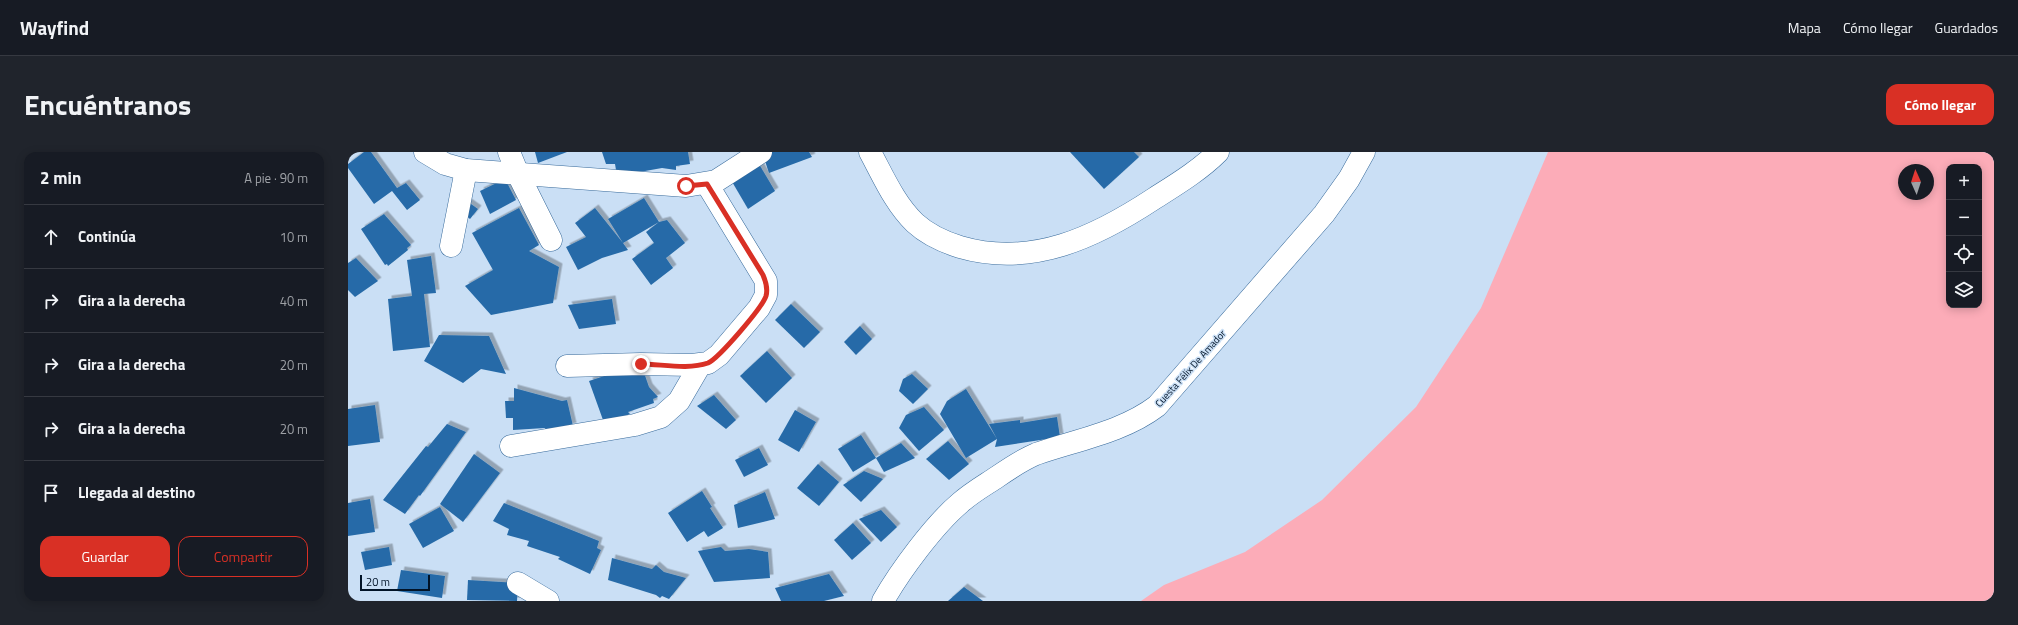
<!DOCTYPE html>
<html lang="es">
<meta charset="utf-8">
<style>
:root{--surface:#171b24;--page:#20242c;--text:#f1f3f6;--muted:#9ea1a6;--line:#363941;--accent:#d93025}
body{margin:0;font-family:"Titillium Web",sans-serif;background:var(--page);color:var(--text)}
.controls{position:absolute;right:12px;top:12px;display:grid;overflow:hidden;border-radius:8px;box-shadow:0 2px 10px #0003}
.controls button{width:36px;height:36px;display:grid;place-items:center;padding:0;border:0;border-bottom:1px solid var(--line);background:var(--surface);color:var(--text);font:20px sans-serif}
.compass{position:absolute;left:1550px;top:12px;width:36px;height:36px;border-radius:50%;background:var(--surface);box-shadow:0 2px 10px #0003;rotate:357deg}
.scale{position:absolute;left:12px;bottom:10px;width:70px;box-sizing:border-box;padding-left:4px;border:2px solid #011327;border-top:0;font-size:11px;line-height:14px;white-space:nowrap;color:#011327;-webkit-text-stroke:3px #cadff5;paint-order:stroke}
.stop{position:absolute;width:12px;height:12px;margin:-9px;border:3px solid #d93025;border-radius:50%;background:#fff}
.stop.end{background:#d93025;border-color:#fff;box-shadow:0 1px 4px #0008}
.list{margin:0;padding:0;list-style:none}
h2{display:flex;justify-content:space-between;align-items:center;height:52px;margin:0;padding:0 16px;font-size:17px}
h2 small{font-size:13px;font-weight:400;color:var(--muted)}
.list li{display:grid;grid-template-columns:26px 1fr auto;gap:12px;align-items:center;box-sizing:border-box;height:64px;padding:0 16px;border-top:1px solid var(--line)}
.list b{display:block;font-size:15px;white-space:nowrap}
.list em{font-size:13px;font-style:normal;color:var(--muted)}
.actions{display:flex;gap:8px;padding:12px 16px}
.actions a{flex:1;padding:9px 0;border:1px solid var(--accent);border-radius:12px;text-align:center;font-size:14px;color:var(--accent)}
.actions .main{background:var(--accent);color:#fff}
.icon{flex:none;width:22px;height:22px;fill:none;stroke:currentColor;stroke-width:2;stroke-linecap:round;stroke-linejoin:round}
.map{position:relative;flex:none;width:1646px;height:449px;overflow:hidden;border-radius:12px}
header{display:flex;align-items:center;gap:24px;box-sizing:border-box;height:56px;padding:0 20px;background:var(--surface);border-bottom:1px solid var(--line)}
header strong{font-size:19px}
nav{display:flex;gap:22px;margin-inline-start:auto;font-size:14px}
.intro{display:flex;align-items:center;justify-content:space-between;box-sizing:border-box;height:96px;padding:0 24px}
h1{margin:0;font-size:28px}
.button{padding:10px 18px;border-radius:12px;background:var(--accent);color:#fff;font-size:14px;font-weight:700}
main{display:flex;gap:24px;padding:0 24px}
aside{flex:1;background:var(--surface);border-radius:12px;box-shadow:0 2px 10px #0003}
.map>svg:first-child{display:block}
</style>
<header>
<strong>Wayfind</strong>
<nav><a>Mapa</a><a>Cómo llegar</a><a>Guardados</a></nav>
</header>
<div class="intro"><h1>Encuéntranos</h1><a class="button">Cómo llegar</a></div>
<main>
<aside>
<h2>2 min<small>A pie · 90 m</small></h2>
<ul class="list">
<li><svg class="icon" aria-label="ahead" viewBox="0 0 24 24"><path d="M12 20V5M6 11l6-6 6 6"/></svg><div><b>Continúa</b></div><em>10 m</em></li>
<li><svg class="icon" aria-label="right" viewBox="0 0 24 24"><path d="M7 20v-9h11M14 6l5 5-5 5"/></svg><div><b>Gira a la derecha</b></div><em>40 m</em></li>
<li><svg class="icon" aria-label="right" viewBox="0 0 24 24"><path d="M7 20v-9h11M14 6l5 5-5 5"/></svg><div><b>Gira a la derecha</b></div><em>20 m</em></li>
<li><svg class="icon" aria-label="right" viewBox="0 0 24 24"><path d="M7 20v-9h11M14 6l5 5-5 5"/></svg><div><b>Gira a la derecha</b></div><em>20 m</em></li>
<li><svg class="icon" aria-label="arrive" viewBox="0 0 24 24"><path d="M6 21V4h12l-3 4 3 4H6"/></svg><div><b>Llegada al destino</b></div></li>
</ul>
<div class="actions"><a class="main">Guardar</a><a>Compartir</a></div>
</aside>
<div class="map">
<svg width="1646" height="449" viewBox="0 0 1646 449">
<defs>
<filter id="shadow"><feDropShadow dx="3.5" dy="-3.5" stdDeviation="0" flood-color="#0004"/></filter>
</defs>
<rect width="100%" height="100%" fill="#cadff5"/>
<path fill="#fcacb8" fill-rule="evenodd" d="M1200 0H1646V449H793L816 433 897 400 974 348 1068 255 1133 156ZM1601 15H1631V153H1601ZM1556 18H1580V42H1556Z"/>
<g fill="#266ba8" filter="url(#shadow)">
<polygon points="16,0 23,0 49,36 58,31 72,48 59,58 44,39 26,52 0,16 0,12"/>
<polygon points="187,0 219,0 190,11"/>
<polygon points="254,0 340,0 342,12 328,14 328,18 314,16 269,24 267,12 258,12"/>
<polygon points="414,0 461,0 464,5 421,21"/>
<polygon points="722,0 786,0 791,5 756,37"/>
<polygon points="411,12 427,39 400,57 383,28"/>
<polygon points="157,27 168,48 142,62 132,39"/>
<polygon points="296,46 311,70 319,68 337,91 318,106 325,116 303,133 284,107 306,91 298,80 311,70 275,91 280,98 254,106 230,118 218,95 238,85 227,71 247,56 275,91 260,67"/>
<polygon points="116,47 130,57 122,67 110,57"/>
<polygon points="171,56 191,93 181,99 211,115 205,151 143,163 117,134 145,118 124,81"/>
<polygon points="36,62 63,93 59,96 60,98 40,114 39,112 37,113 13,77"/>
<polygon points="83,104 88,141 76,142 82,195 45,199 40,147 64,144 59,108"/>
<polygon points="8,106 30,129 7,145 0,138 0,111"/>
<polygon points="264,147 268,172 231,177 220,153"/>
<polygon points="443,152 472,180 456,196 427,168"/>
<polygon points="512,174 524,187 508,203 496,190"/>
<polygon points="91,183 141,184 158,222 133,217 115,231 76,209"/>
<polygon points="419,199 444,226 418,251 392,224"/>
<polygon points="293,212 301,235 310,245 305,247 306,251 280,260 282,262 258,272 255,268 241,229"/>
<polygon points="564,222 580,237 565,252 551,239 555,227"/>
<polygon points="166,236 214,249 219,248 225,274 199,281 197,276 165,278 165,266 158,266 157,249 166,249"/>
<polygon points="618,237 649,287 641,272 672,268 672,271 709,265 712,285 647,295 649,287 618,306 592,262 599,249"/>
<polygon points="366,243 388,268 378,277 349,254"/>
<polygon points="27,253 32,290 0,294 0,257"/>
<polygon points="576,255 596,278 571,299 551,276 558,263"/>
<polygon points="447,258 468,270 451,300 430,288"/>
<polygon points="99,272 118,280 72,344 71,343 57,362 35,348 78,294 80,295"/>
<polygon points="513,283 528,306 505,320 490,297"/>
<polygon points="600,289 621,312 601,328 578,307"/>
<polygon points="553,291 567,306 536,320 528,306"/>
<polygon points="411,296 420,313 396,325 387,308"/>
<polygon points="126,302 152,321 115,370 92,352"/>
<polygon points="470,312 491,330 471,354 449,336"/>
<polygon points="516,319 535,327 513,350 495,333"/>
<polygon points="354,339 364,355 362,356 375,376 360,385 356,379 339,390 320,361"/>
<polygon points="417,340 427,367 390,376 386,353"/>
<polygon points="22,347 27,380 0,384 0,351"/>
<polygon points="156,351 251,389 249,396 253,398 242,422 210,407 212,405 179,394 181,389 159,383 161,377 145,369"/>
<polygon points="92,355 106,379 75,396 61,372"/>
<polygon points="533,358 549,375 533,390 511,367"/>
<polygon points="505,371 523,391 504,408 486,388"/>
<polygon points="41,395 44,413 17,418 13,400"/>
<polygon points="373,395 377,399 401,397 420,400 422,426 366,430 350,399"/>
<polygon points="264,406 304,417 308,413 316,420 338,426 321,447 314,444 312,446 308,443 260,428"/>
<polygon points="53,418 97,424 94,446 49,439"/>
<polygon points="481,422 496,444 476,449 433,449 427,436"/>
<polygon points="120,428 170,431 169,449 119,448"/>
<polygon points="616,435 635,449 600,449"/>
</g>
<g fill="none" stroke-linecap="round" stroke-linejoin="round">
<defs>
<g id="minor">
<polyline points="77,0 97,12 118,18 338,34 368,29 413,0"/>
<polyline points="161,0 170,22 203,88"/>
<path d="M522 0C535 24 547 52 567 71 580 83 596 90 612 95 684 116 748 85 807 46 829 32 852 18 870 0"/>
<polyline points="103,94 118,18"/>
<polyline points="219,214 293,212 344,213 360,211 371,203 411,156 418,143 418,129 359,32"/>
<polyline points="163,294 287,273 313,265 331,249 352,213"/>
<polyline points="170,431 200,449"/>
<path d="M535 449C552 419 586 373 612 351 623 341 637 333 649 325 662 316 674 308 688 302 728 288 775 280 809 254L976 62 1001 27 1016 0"/>
</g>
</defs>
<use href="#minor" stroke="#376a9b" stroke-width="23"/>
<use href="#minor" stroke="#fff" stroke-width="22"/>
</g>
<g fill="none" stroke-linecap="round" stroke-linejoin="round">
<path stroke="#d93025" stroke-width="5" d="M293 212C313 212 340 218 360 211 371 206 414 156 418 144 420 137 418 130 415 123L359 32 338 34"/>
</g>
<g text-anchor="middle" stroke-width="3" stroke-linejoin="round" paint-order="stroke">
<g font-size="10" fill="#011327" stroke="#cadff5">
<text transform="translate(842 216) rotate(-48)" y="4">Cuesta Félix De Amador</text>
</g>
</g>
</svg>
<div class="controls">
<button>+</button>
<button>−</button>
<button><svg class="icon" aria-label="locate" viewBox="0 0 24 24"><circle cx="12" cy="12" r="6"/><path d="M12 2v4M12 18v4M2 12h4M18 12h4"/></svg></button>
<button><svg class="icon" aria-label="layers" viewBox="0 0 24 24"><path d="M12 4l9 5-9 5-9-5zM3 14l9 5 9-5"/></svg></button>
</div>
<svg class="compass" viewBox="-18 -18 36 36"><path d="M0-13l5 13h-10z" fill="#e53935"/><path d="M0 13l5-13h-10z" fill="#9ea1a6"/></svg>
<div class="scale">20 m</div>
<div class="stop" style="left:338px;top:34px"></div>
<div class="stop end" style="left:293px;top:212px"></div>
</div>
</main>
